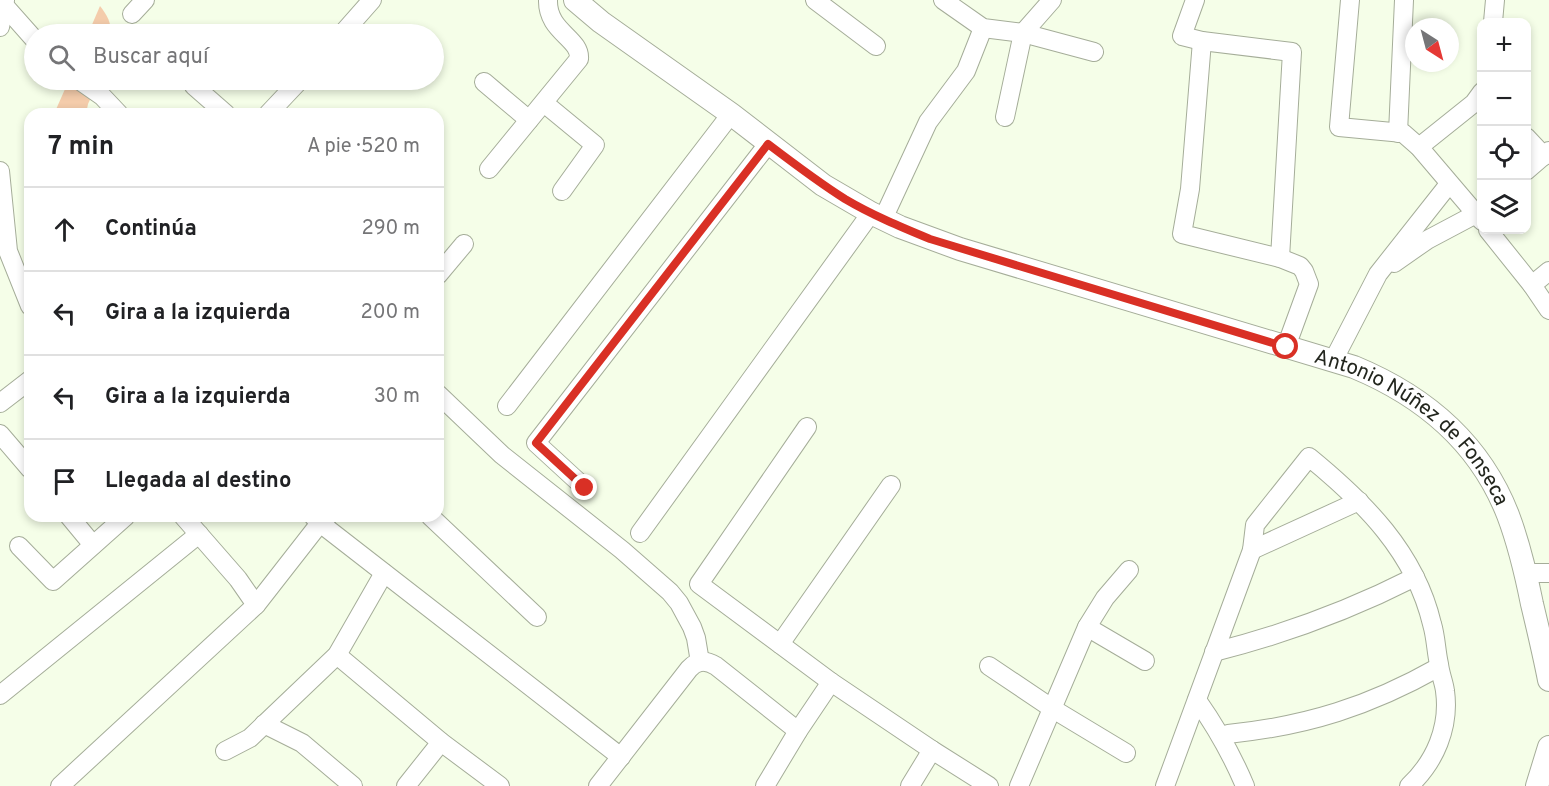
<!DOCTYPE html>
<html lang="es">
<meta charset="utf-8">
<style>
:root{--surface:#fff;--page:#f6f6f6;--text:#202124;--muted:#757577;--line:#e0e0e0}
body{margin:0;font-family:Overpass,sans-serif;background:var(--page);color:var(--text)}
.controls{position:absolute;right:18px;top:18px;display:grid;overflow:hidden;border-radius:12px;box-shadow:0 3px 9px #0003}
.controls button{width:54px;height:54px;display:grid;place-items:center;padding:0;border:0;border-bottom:2px solid var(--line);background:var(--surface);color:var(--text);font:30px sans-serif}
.compass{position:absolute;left:1405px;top:18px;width:54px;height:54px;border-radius:50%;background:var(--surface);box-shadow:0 3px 9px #0003;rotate:144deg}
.stop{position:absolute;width:18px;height:18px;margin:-14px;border:4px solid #d93025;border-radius:50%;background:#fff}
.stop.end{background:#d93025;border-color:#fff;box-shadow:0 2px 6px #0008}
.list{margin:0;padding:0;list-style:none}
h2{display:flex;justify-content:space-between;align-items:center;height:78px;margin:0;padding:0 24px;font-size:26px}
h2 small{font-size:20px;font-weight:400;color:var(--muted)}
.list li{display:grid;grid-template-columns:39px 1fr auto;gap:18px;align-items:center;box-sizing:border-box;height:84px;padding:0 24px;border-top:2px solid var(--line)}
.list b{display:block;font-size:22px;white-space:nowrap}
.list em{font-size:20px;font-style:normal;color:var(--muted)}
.icon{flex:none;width:33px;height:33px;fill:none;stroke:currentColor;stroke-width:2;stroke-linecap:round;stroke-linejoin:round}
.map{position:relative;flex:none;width:1549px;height:786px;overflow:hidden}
.search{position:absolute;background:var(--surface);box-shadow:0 3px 9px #0003;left:24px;top:24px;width:420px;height:66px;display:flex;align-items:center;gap:15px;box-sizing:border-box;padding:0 21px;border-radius:33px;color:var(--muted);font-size:22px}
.panel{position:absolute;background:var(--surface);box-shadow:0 3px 9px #0003;left:24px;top:108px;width:420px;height:414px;border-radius:18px}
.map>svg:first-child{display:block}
</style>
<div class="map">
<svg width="1549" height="786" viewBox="0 0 1549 786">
<rect width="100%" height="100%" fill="#f5fee8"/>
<g fill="#f4ccab">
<path d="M100 6C107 15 112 23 110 34H88Z"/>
<polygon points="69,80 99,80 88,104 86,114 54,114"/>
</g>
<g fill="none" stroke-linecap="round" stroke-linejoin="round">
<defs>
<g id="minor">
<polyline points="815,0 876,46"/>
<polyline points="943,0 983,28 1023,33 1094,52"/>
<polyline points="1195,0 1182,36 1202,41 1292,52 1280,258"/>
<polyline points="1350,0 1339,127 1403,133 1419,147 1482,221"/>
<polyline points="3,4 34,39"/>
<polyline points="132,14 145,0"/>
<polyline points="1493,22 1495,0"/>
<polyline points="0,27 5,0"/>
<polyline points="342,34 372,0"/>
<polyline points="1202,41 1190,189 1182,234 1280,258 1300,266 1304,271 1309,284 1286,347"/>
<polyline points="79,80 102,96 119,114"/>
<polyline points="484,82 529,120"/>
<polyline points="194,86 226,114"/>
<polyline points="544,103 595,145 562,191"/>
<polyline points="268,114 300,80"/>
<polyline points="1005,117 1023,33 1052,0"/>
<polyline points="1398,133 1404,0"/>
<polyline points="1526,137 1544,156"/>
<polyline points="1419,147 1474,103 1482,92"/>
<path d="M489 169 579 59C581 38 547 32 548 0"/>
<polyline points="0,171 8,251 30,306"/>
<polyline points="1526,171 1549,151"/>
<polyline points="883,219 928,122 966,71 983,28"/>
<polyline points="1488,230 1532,285 1549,310"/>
<polyline points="1394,263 1427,240 1476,214 1482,209"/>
<polyline points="438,275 464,244"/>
<polyline points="1532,285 1549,271"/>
<polyline points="1333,361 1378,274 1449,184"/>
<polyline points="438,394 502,455 622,550 670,592 679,603 692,627 696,638 700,662"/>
<polyline points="0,403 30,380"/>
<polyline points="507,406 731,114"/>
<polyline points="807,427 699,584 831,682 932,750 989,786"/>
<polyline points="0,434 30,469"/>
<polyline points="585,488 536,443 768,144"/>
<polyline points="69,516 93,545"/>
<polyline points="183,516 238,579 256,605"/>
<polyline points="313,516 320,523 621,757"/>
<polyline points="430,516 537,617"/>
<polyline points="640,533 871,213"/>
<polyline points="19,546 53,581 126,516"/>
<polyline points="1252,550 1359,501"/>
<polyline points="1526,573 1549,573"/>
<polyline points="1087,627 1145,661"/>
<polyline points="780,644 891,485"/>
<path d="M1214 652C1286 634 1350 610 1415 577"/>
<polyline points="337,655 441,742 500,786"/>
<polyline points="989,666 1053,709 1126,753"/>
<polyline points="0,695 199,534"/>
<path d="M1197 700C1216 727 1232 755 1245 786"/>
<polyline points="264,724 302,743 353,786"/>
<path d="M1228 734C1307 726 1370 706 1439 667"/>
<polyline points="225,751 250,738 337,655 384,573"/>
<polyline points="60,786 256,605 320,523 328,516"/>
<polyline points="406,786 441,742"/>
<path d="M598 786 689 669C697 660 706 660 716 666L798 731"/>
<polyline points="765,786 798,731 831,682"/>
<polyline points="910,786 932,750"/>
<polyline points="1019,786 1087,627 1105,598 1129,570"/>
<path d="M1165 786 1252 550 1255 525 1309 457C1364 502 1415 552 1432 624 1436 637 1436 651 1439 664 1440 674 1444 682 1445 691 1450 727 1435 762 1409 786"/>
</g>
<g id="major">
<path id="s1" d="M575 0 601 22 731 114 823 185 871 213 900 227 960 249 1354 367C1424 396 1480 443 1508 515 1519 544 1526 574 1532 604 1538 629 1544 654 1549 680"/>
<polyline points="1537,786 1549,747"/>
</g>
</defs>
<use href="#minor" stroke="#a5ad99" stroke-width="20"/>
<use href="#major" stroke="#a5ad99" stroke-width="24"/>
<use href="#minor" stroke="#fff" stroke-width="18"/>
<use href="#major" stroke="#fff" stroke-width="22"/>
</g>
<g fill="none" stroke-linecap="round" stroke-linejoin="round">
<path stroke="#d93025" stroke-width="8" d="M585 488 536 443 768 144C793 163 818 182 845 199 872 215 901 227 930 239L1286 347"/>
</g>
<g text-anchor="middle" stroke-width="5" stroke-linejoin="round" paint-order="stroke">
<g font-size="21" fill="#23261e" stroke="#fff">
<text dy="7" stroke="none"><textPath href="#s1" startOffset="956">Antonio Núñez de Fonseca</textPath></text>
</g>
</g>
</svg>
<div class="controls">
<button>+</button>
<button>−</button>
<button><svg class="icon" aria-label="locate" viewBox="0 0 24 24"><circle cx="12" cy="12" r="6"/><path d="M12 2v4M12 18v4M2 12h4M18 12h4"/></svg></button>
<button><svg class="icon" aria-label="layers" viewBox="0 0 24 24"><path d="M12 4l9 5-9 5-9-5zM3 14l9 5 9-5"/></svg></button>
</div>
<svg class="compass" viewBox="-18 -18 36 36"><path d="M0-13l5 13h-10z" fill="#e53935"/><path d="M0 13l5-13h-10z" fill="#757577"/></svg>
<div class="stop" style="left:1286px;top:347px"></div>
<div class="stop end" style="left:585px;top:488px"></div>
<div class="search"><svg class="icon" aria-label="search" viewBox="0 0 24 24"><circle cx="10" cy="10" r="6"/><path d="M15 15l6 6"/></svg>Buscar aquí</div>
<section class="panel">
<h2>7 min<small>A pie · 520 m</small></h2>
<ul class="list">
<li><svg class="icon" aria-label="ahead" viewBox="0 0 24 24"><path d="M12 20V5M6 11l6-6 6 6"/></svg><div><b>Continúa</b></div><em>290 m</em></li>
<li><svg class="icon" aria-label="left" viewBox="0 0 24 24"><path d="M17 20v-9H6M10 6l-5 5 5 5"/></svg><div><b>Gira a la izquierda</b></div><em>200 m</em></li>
<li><svg class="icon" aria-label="left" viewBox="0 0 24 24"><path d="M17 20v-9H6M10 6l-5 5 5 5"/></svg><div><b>Gira a la izquierda</b></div><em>30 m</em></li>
<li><svg class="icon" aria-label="arrive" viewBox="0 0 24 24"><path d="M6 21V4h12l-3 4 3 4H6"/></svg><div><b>Llegada al destino</b></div></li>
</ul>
</section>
</div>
